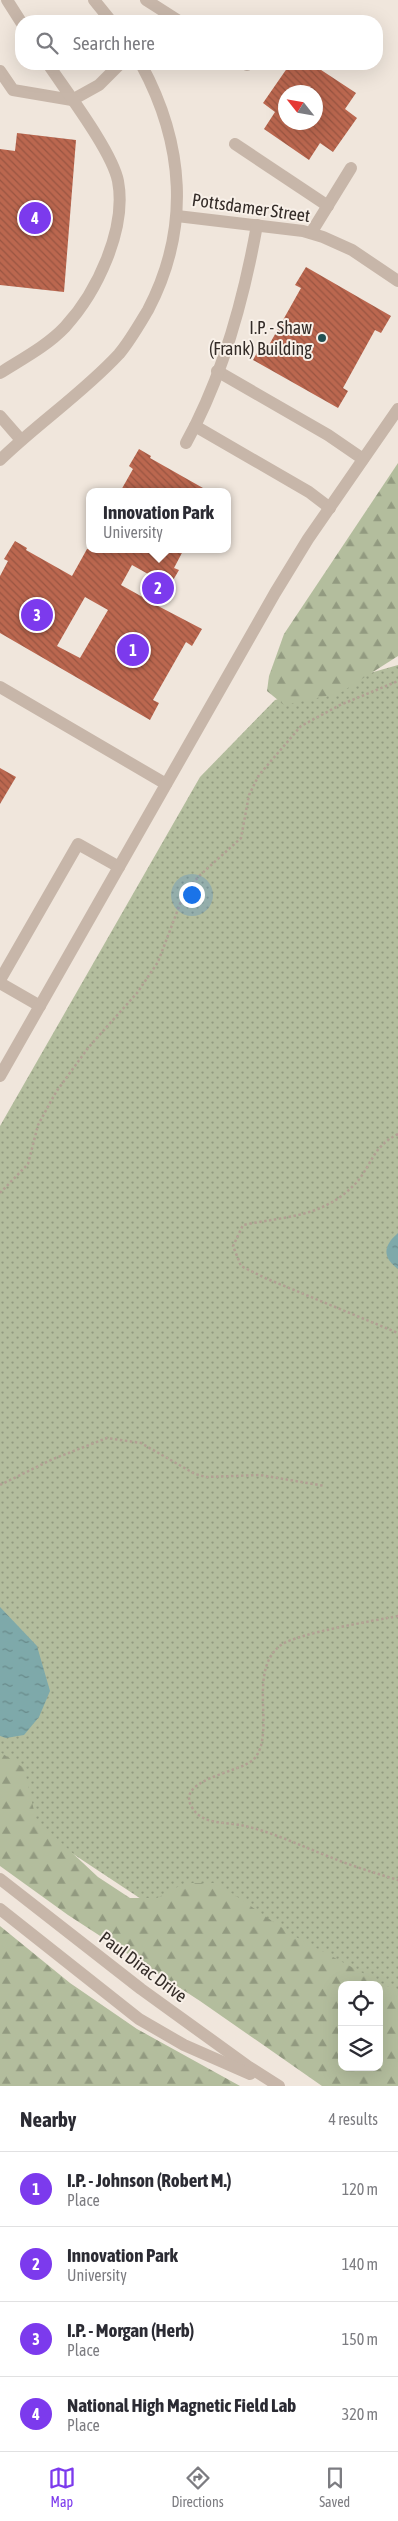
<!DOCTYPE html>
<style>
:root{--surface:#fff;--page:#f2f2f3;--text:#2b2b33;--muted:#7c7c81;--line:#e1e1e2;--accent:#7c3aed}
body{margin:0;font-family:"Asap Condensed",sans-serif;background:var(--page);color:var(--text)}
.controls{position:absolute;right:15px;bottom:15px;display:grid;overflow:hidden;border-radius:10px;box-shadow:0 5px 20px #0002}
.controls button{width:45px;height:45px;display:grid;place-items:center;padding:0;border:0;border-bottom:1px solid var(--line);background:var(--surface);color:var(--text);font:25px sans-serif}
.compass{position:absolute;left:278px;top:85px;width:45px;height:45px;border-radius:50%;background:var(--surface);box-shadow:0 5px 20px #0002;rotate:301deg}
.you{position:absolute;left:191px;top:894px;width:18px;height:18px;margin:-12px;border:4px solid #fff;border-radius:50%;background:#1a73e8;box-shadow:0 0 0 8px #1a73e833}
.badge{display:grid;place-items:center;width:32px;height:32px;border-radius:50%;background:var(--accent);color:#fff;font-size:16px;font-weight:700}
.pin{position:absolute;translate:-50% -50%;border:2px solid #fff;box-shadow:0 1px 5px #0006}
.popup{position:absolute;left:86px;top:488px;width:145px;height:65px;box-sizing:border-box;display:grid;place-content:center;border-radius:10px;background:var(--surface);filter:drop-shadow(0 1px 4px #0005);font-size:16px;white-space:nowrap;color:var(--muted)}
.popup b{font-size:19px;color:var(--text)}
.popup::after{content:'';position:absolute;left:50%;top:100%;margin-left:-10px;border:10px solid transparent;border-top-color:var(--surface)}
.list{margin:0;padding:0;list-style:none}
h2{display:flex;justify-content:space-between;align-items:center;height:65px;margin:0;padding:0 20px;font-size:21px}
h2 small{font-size:16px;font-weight:400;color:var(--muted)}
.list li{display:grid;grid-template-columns:32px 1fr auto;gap:15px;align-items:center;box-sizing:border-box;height:75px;padding:0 20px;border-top:1px solid var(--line)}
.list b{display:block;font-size:19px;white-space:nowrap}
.list p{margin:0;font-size:16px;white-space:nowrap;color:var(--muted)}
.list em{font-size:16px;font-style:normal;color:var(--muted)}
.icon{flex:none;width:28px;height:28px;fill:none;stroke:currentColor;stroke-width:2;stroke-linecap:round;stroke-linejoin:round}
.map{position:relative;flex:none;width:398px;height:2086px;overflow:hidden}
.search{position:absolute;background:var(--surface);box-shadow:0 5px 20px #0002;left:15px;right:15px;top:15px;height:55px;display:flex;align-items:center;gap:12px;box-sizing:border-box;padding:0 18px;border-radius:20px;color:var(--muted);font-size:19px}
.sheet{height:365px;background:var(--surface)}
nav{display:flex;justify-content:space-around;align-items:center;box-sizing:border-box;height:70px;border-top:1px solid var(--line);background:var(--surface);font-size:14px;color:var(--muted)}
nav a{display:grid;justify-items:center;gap:2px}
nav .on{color:var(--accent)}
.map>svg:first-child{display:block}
</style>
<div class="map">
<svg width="398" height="2086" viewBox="0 0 398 2086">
<defs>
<pattern id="grass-dots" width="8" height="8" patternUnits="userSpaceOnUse" patternTransform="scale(1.25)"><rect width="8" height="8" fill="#b3bd9d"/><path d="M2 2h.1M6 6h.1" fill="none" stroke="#929a80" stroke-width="1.8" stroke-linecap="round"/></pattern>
<pattern id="forest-firs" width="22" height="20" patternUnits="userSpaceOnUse" patternTransform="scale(1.25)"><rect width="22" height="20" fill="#b3bd9d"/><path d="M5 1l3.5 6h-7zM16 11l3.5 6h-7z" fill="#929a80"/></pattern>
<pattern id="water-ripples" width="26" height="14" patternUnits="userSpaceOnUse" patternTransform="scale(1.25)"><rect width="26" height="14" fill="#7ea9aa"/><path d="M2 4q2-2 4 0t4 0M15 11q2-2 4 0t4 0" fill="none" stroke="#688a8a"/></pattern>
<pattern id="building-back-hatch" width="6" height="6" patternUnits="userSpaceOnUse" patternTransform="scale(1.25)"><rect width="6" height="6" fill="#bb674f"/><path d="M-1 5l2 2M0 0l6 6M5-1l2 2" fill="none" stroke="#995542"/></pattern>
</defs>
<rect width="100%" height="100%" fill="#f0e6dc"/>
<polygon fill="url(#grass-dots)" points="398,665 398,2069 379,1985 342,1985 342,2032 58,1844 0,1792 0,1126 200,777 275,700"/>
<g fill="url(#forest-firs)" fill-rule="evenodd">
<polygon points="398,463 398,656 340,693 284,705 267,691 269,676 284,634"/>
<path d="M0 1752 24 1768 36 1819 98 1877 130 1898H157L185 1883H217L294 1936 398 1992V2086H322L200 2001 68 1915 0 1866ZM342 1985H379V2067H342Z"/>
<polygon points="0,1926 70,1983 137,2029 240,2086 0,2086"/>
</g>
<g fill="url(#water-ripples)">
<path d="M398 1233V1269C382 1257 383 1246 398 1233Z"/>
<polygon points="0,1607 37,1646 50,1691 39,1717 24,1735 6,1738 0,1736"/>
</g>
<g fill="url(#building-back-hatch)" fill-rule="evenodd">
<path d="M290 64H312L356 93 345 109 357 118 333 152 320 143 309 160 264 129 275 112 263 103ZM286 92H316V122H286Z"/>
<polygon points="17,133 76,140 64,292 0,285 0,149 15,151"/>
<polygon points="306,267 391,316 381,333 375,330 343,388 348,391 338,408 253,360 263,342 269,345 301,288 295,285"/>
<polygon points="139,449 151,456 150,458 210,492 120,492 133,469 129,466"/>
<path d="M15 541 27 548 26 550 72 576 87 549H184L174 568 179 570 158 606 202 629 192 646 186 642 153 700 159 703 150 720 0 633V576L8 561 4 559ZM132 565 157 579 148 600 121 585ZM85 597 108 610 80 658 57 646Z"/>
<polygon points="0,768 16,777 0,804"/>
</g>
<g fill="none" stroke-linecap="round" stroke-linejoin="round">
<g stroke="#b2a093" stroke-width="2.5" stroke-dasharray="2.5 2.5" stroke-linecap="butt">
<path d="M398 1134C372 1147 372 1165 356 1183 323 1218 286 1216 243 1225L233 1246 241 1266 265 1278 398 1333"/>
<polyline points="0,1193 28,1164 38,1125 56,1092 88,1048 137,993 158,962 183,896 198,877 241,838 249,795 259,775 301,726 340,705 398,681"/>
<polyline points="0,1485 53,1459 107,1438 141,1443 195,1474 206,1477 260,1475 325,1486"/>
<path d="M398 1616C373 1621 298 1633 281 1645 246 1671 277 1733 254 1759 241 1773 172 1779 193 1809 203 1825 229 1822 245 1826 275 1833 301 1846 330 1857 352 1866 375 1873 398 1880"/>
</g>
<g stroke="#c7b6a9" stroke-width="12">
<polyline points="7,0 21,22"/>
<polyline points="94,0 111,21"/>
<polyline points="146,0 179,21"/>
<polyline points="246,64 247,65"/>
<polyline points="0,71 13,90 72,100 99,85 120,64"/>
<polyline points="235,144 328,206"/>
<polyline points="177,216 303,231 323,237 352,250 398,281"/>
<polyline points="311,233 351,168"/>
<polyline points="217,371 328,435 363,459"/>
<path d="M0 373C22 359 47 346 65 327 97 292 127 229 118 181 112 151 66 91 48 64"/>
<polyline points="0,416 21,440"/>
<polyline points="195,426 309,492 330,508"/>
<path d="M186 443C222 378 244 298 257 225"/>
<path d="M0 460C38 423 83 393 119 354 130 341 139 325 148 310 191 228 184 143 141 64"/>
<polyline points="0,687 166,784"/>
<polyline points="0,980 78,844 119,867"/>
<polyline points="0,983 40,1006"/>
<polyline points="0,1076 275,593 308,539 398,409"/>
<polyline points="0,1879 141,1989 249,2067 279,2086"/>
<polyline points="0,1909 139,2019 184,2045 250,2074"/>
</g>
</g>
<circle fill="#225052" stroke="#f8f0e8" stroke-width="2" cx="322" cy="338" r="5"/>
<g text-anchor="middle" stroke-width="4" stroke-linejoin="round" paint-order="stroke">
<g font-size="18" fill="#342c28" stroke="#f8f0e8">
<text transform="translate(251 208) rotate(8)" y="6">Pottsdamer Street</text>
<text transform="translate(143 1967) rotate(37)" y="6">Paul Dirac Drive</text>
</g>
<g font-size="18" fill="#342c28" stroke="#f8f0e8" text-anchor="end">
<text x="312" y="334">I.P. - Shaw<tspan x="312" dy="21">(Frank) Building</tspan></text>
</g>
</g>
</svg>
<div class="controls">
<button><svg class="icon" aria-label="locate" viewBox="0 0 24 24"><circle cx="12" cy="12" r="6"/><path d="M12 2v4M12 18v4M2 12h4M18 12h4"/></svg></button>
<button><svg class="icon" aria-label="layers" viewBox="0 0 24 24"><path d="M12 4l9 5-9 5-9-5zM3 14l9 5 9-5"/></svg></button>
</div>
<svg class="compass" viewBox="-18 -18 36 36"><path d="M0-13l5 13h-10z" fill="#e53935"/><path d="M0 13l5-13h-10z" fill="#7c7c81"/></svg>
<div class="you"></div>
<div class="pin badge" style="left:133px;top:650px">1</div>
<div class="pin badge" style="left:158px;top:588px">2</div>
<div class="popup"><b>Innovation Park</b>University</div>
<div class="pin badge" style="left:37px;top:615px">3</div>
<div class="pin badge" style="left:35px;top:218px">4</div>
<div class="search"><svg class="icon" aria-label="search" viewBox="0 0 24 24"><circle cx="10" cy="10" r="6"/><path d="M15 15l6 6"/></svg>Search here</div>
</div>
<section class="sheet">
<h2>Nearby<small>4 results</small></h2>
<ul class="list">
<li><span class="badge">1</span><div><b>I.P. - Johnson (Robert M.)</b><p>Place</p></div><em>120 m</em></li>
<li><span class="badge">2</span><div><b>Innovation Park</b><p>University</p></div><em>140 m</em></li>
<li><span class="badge">3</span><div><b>I.P. - Morgan (Herb)</b><p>Place</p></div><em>150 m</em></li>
<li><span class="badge">4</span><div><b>National High Magnetic Field Lab</b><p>Place</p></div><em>320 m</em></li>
</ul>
</section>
<nav>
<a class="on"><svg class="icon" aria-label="map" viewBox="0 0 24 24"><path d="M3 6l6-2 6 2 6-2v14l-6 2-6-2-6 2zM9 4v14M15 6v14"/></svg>Map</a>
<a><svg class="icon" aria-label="directions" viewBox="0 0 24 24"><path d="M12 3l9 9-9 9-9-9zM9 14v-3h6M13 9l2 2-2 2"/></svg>Directions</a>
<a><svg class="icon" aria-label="saved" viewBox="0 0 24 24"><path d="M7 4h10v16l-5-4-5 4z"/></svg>Saved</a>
</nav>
